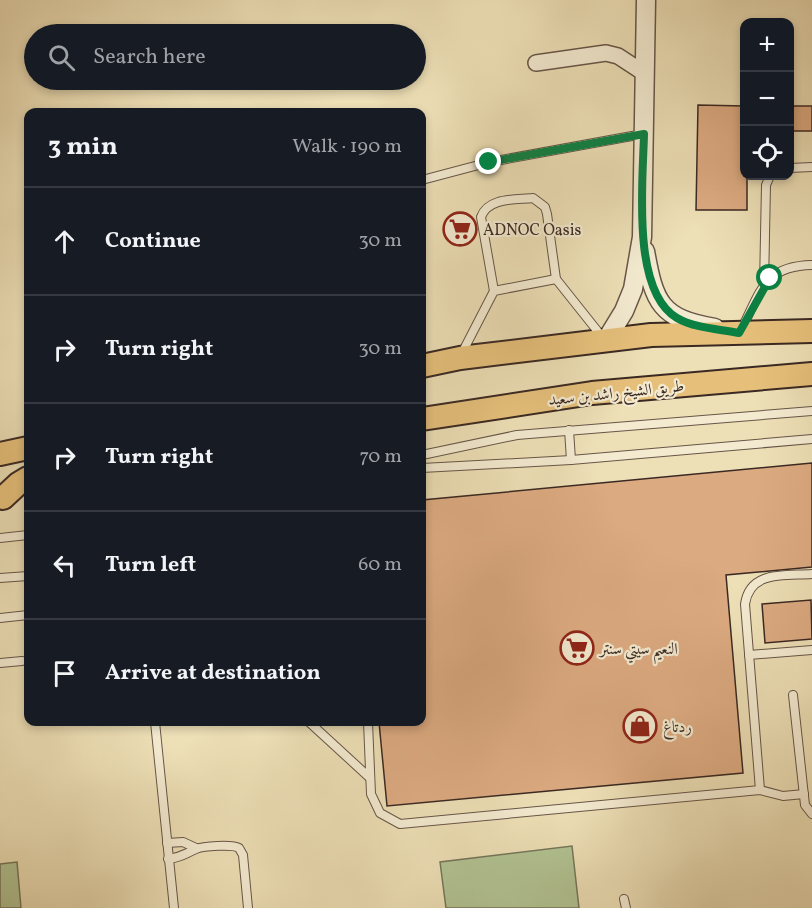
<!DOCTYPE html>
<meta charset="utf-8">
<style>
:root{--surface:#171b24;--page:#242831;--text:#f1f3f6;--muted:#9ea1a6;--line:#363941}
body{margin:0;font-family:Vollkorn,Amiri,serif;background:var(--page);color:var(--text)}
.controls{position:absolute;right:18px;top:18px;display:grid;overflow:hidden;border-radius:12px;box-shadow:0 3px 9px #0003}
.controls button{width:54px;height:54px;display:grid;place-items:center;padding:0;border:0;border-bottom:2px solid var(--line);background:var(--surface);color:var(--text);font:30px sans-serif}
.stop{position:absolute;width:18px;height:18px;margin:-14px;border:4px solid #0b8043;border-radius:50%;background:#fff}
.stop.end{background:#0b8043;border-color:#fff;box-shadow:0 2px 6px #0008}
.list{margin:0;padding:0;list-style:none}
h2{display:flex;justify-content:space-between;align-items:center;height:78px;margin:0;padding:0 24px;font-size:26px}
h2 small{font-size:20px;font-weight:400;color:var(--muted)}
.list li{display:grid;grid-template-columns:39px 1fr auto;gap:18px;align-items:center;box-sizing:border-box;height:108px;padding:0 24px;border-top:2px solid var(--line)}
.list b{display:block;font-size:22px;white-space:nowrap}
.list em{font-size:20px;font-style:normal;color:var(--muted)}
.icon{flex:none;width:33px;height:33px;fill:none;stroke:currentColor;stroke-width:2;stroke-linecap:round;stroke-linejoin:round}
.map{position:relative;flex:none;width:812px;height:908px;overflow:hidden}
.search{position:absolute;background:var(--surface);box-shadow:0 3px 9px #0003;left:24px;top:24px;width:402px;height:66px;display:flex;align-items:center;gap:15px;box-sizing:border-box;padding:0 21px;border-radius:33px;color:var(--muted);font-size:22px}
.panel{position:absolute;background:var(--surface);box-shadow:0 3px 9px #0003;left:24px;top:108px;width:402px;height:618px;border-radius:12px}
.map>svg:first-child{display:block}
</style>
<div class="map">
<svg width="812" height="908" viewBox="0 0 812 908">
<rect width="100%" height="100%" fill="#eddfb6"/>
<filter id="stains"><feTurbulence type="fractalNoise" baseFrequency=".00333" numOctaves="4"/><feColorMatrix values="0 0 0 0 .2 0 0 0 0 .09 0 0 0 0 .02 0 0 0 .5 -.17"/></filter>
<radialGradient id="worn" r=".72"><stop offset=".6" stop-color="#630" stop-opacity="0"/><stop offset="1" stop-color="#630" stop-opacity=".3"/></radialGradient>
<g fill="#b2c393" stroke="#76765b" stroke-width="1.5">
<polygon points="572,846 579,908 446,908 440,862"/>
<polygon points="17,862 21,908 0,908 0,864"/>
</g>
<g fill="#dcaa81" stroke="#3a2923" stroke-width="1.5">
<polygon points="698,105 744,106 744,176 747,176 747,210 696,210"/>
<rect x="790" y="106" width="22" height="25"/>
<polygon points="812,463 812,567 726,575 743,773 387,806 379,722 422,722 422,500"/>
<polygon points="811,600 812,639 765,643 762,604"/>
</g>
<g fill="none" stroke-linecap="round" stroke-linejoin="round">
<defs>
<g id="service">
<polyline points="790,168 812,167"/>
<polyline points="422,180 490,162 643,134"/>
<polyline points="764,286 766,185 770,176"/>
<path d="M494 291 481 217C488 197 516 200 533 198L545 207 547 214 556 279 603 338"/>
<path d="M742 328C761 291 764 266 812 265"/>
<polyline points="462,353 494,291 556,279"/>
<polyline points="569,430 571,460"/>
<polyline points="422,455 517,435 812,411"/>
<polyline points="422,468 571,460 812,439"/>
<polyline points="0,538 28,535"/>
<polyline points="0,578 28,576"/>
<polyline points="0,618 28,615"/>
<polyline points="749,655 812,650"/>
<polyline points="0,663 22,661"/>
<polyline points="793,695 805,805 812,814"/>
<polyline points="155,722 174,908"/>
<polyline points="309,722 370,778"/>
<polyline points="368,722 371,794 380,813 400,824 760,790 783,796 804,794"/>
<path d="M760 790 745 604C750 570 785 576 812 574"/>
<polyline points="167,843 183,842 196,848"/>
<path d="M168 859C183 857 184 854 196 849 203 846 233 844 239 848L243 855 248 908"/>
<polyline points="624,899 626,908"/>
</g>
<polyline id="minor" points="536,63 606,53 618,56 644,73"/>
<g id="tertiary">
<path d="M645 251C654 302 660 319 715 328"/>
<polyline points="605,342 624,311 633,289 642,237 646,0"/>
</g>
<g id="primary">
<polyline points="422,366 460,358 651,335 812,331"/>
<polyline points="422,419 592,393 812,374"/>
<polyline points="0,454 28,448"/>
<polyline points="3,498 18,484 28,478"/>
</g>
</defs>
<use href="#service" stroke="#675648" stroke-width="10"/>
<use href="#minor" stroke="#675648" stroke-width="18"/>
<use href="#tertiary" stroke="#675648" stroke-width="21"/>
<use href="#primary" stroke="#3a2923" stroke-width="26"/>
<use href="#service" stroke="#f3ead0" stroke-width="8"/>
<use href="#minor" stroke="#f3ead0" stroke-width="15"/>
<use href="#tertiary" stroke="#f3ead0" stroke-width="18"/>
<use href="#primary" stroke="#e6c07b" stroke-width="22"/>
</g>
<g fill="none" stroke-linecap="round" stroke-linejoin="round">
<path stroke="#0b8043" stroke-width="8" d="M489 162 644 134C643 181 631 291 677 318 694 328 719 329 739 333L770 278"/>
</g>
<defs>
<symbol id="supermarket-ring" viewBox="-11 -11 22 22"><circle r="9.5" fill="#f3ead0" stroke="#8f2418" stroke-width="1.5"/><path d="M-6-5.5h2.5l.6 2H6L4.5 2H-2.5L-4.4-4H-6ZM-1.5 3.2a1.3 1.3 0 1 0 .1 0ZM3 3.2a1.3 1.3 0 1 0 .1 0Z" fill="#8f2418"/></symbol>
<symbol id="shop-ring" viewBox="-11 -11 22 22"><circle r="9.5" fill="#f3ead0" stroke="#8f2418" stroke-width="1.5"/><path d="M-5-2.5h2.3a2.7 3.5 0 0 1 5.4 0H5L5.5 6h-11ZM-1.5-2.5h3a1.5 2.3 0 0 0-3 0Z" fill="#8f2418"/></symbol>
</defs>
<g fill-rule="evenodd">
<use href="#supermarket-ring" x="441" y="210" width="38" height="38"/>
<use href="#supermarket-ring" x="558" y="629" width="38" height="38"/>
<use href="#shop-ring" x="621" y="707" width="38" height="38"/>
</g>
<g text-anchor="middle" stroke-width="4.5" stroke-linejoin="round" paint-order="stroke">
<g font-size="16" fill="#3a2923" stroke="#f3ead0" text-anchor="start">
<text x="483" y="235">ADNOC Oasis</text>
<text x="600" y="654">النعيم سيتي سنتر</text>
<text x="663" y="732">ردتاغ</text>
</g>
<g font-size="16" fill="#3a2923" stroke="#f3ead0">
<text transform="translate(616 392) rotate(-6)" y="6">طريق الشيخ راشد بن سعيد</text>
</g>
</g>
<rect width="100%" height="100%" filter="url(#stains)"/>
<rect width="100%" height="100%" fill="url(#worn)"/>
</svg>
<div class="controls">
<button>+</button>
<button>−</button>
<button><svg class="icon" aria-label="locate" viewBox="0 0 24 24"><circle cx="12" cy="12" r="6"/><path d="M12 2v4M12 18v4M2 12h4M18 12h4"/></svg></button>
</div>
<div class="stop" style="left:770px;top:278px"></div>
<div class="stop end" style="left:489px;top:162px"></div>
<div class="search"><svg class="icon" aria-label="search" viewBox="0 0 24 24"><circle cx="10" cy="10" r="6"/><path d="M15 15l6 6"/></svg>Search here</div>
<section class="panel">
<h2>3 min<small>Walk · 190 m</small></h2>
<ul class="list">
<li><svg class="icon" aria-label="ahead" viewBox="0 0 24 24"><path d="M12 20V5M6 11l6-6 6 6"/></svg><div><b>Continue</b></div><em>30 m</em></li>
<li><svg class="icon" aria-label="right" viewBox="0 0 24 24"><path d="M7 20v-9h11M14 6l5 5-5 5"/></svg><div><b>Turn right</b></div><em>30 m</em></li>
<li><svg class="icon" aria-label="right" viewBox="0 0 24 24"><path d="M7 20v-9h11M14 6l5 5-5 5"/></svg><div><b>Turn right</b></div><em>70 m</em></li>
<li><svg class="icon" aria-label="left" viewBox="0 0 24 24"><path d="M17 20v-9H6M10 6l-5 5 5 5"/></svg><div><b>Turn left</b></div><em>60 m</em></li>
<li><svg class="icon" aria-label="arrive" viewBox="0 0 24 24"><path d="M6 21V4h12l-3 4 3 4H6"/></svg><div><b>Arrive at destination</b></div></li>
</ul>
</section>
</div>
